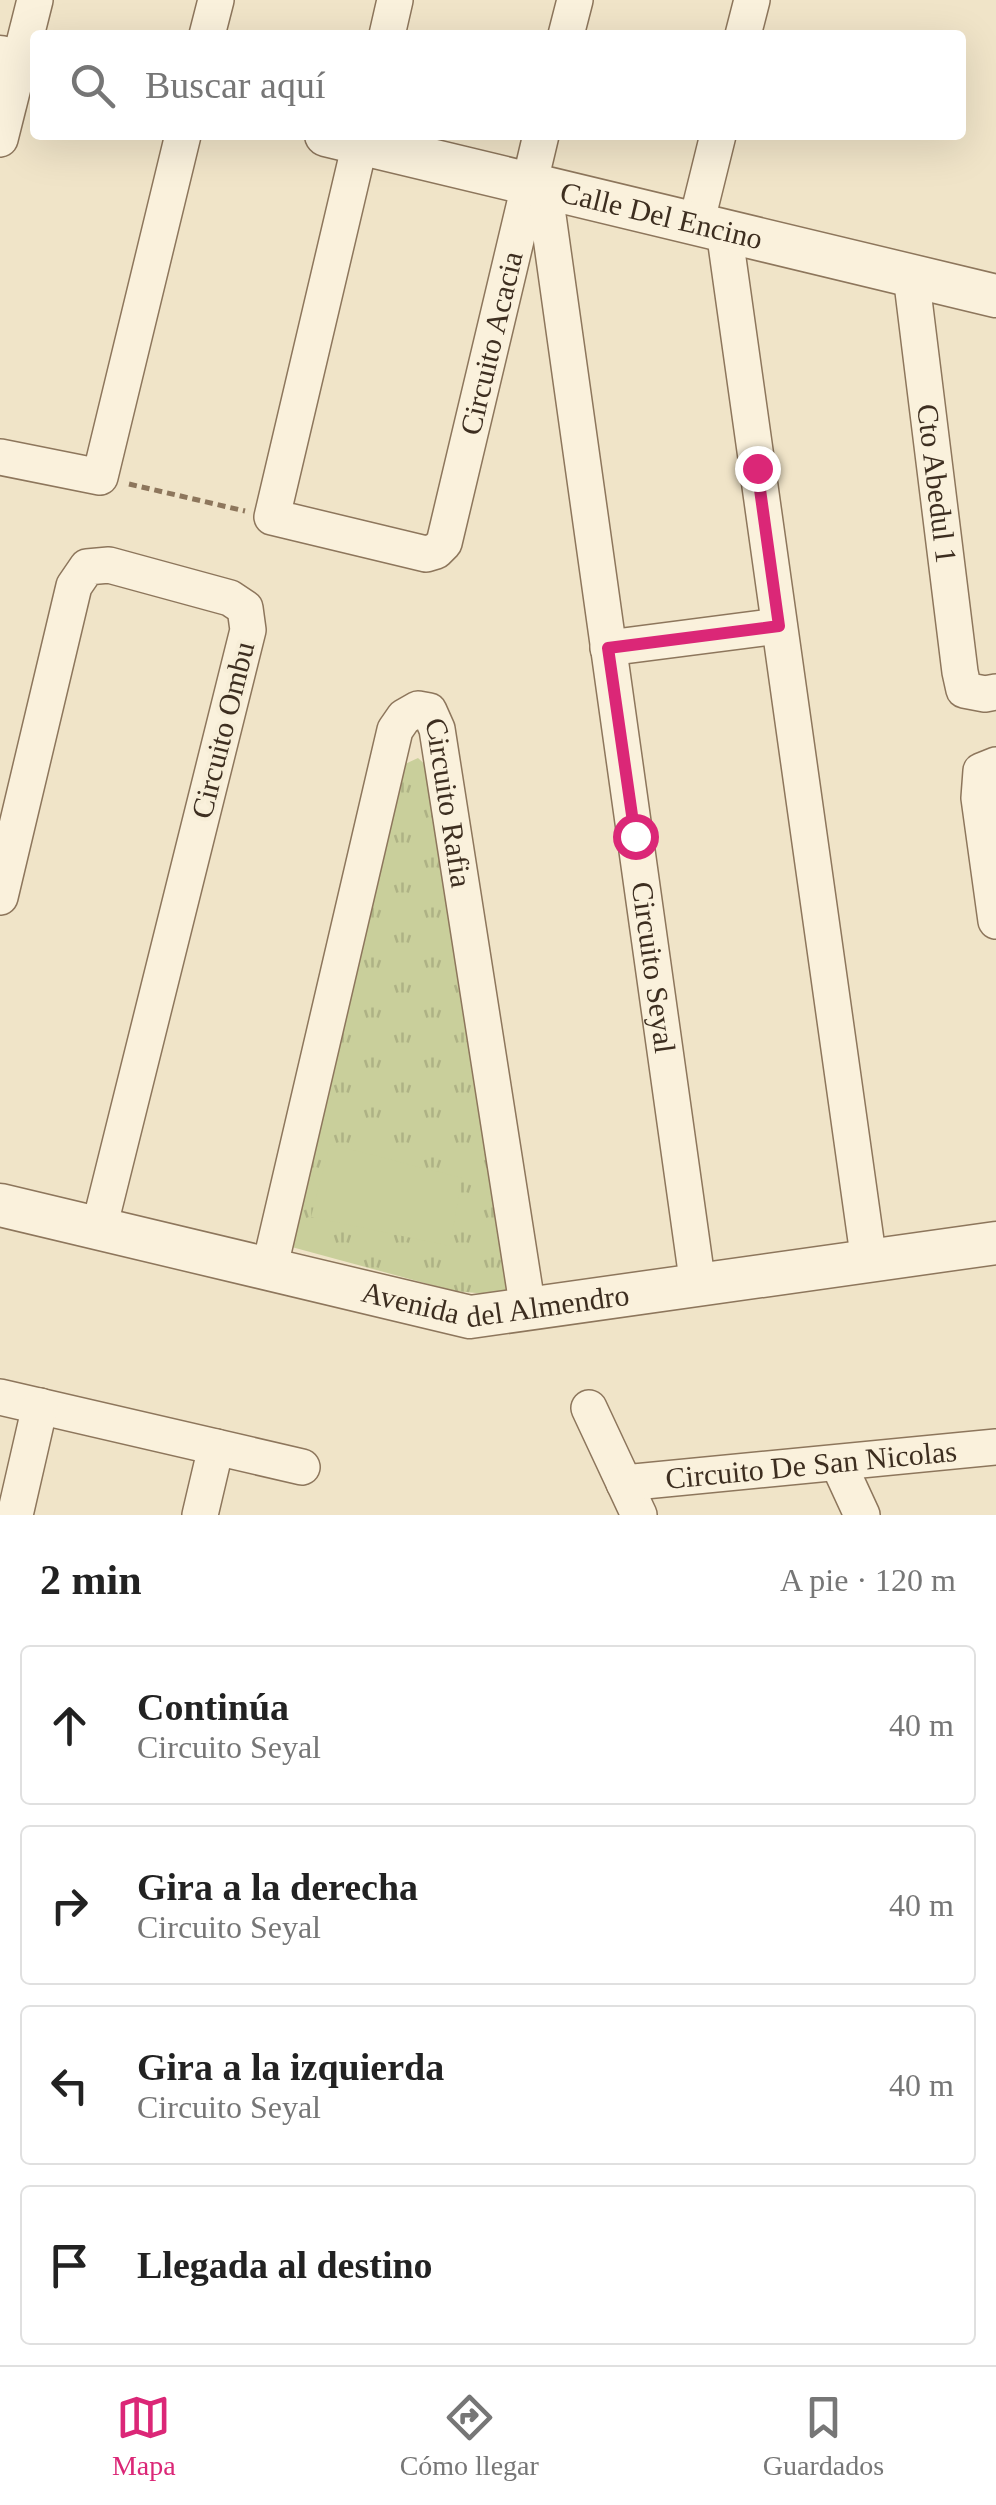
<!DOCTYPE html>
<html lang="es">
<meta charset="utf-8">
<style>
:root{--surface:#fff;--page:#f6f6f6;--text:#222;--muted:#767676;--line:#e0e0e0;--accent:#db2777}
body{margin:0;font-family:"Times New Roman",serif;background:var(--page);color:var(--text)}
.stop{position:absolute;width:30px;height:30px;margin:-22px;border:8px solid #db2777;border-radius:50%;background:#fff}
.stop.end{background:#db2777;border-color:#fff;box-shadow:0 2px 10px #0008}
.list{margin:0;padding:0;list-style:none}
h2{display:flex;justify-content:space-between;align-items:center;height:130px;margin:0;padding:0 40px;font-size:42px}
h2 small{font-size:32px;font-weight:400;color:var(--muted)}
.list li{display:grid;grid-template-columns:65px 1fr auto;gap:30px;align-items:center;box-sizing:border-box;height:160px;margin:0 20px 20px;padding:0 20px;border:2px solid var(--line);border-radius:10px}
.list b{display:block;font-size:38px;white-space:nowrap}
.list p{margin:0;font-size:32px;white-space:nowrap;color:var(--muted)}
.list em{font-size:32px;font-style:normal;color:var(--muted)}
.icon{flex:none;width:55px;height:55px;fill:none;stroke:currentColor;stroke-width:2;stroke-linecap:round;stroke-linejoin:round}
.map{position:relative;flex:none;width:996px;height:1515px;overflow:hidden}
.search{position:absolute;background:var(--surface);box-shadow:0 10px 40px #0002;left:30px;right:30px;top:30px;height:110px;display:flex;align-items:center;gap:25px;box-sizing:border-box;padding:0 35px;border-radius:10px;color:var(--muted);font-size:38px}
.sheet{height:850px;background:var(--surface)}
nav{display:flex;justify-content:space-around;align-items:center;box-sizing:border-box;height:140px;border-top:2px solid var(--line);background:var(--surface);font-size:28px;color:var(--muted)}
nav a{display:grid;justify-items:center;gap:5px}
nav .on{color:var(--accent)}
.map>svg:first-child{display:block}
</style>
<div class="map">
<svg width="996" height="1515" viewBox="0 0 996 1515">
<defs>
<pattern id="grass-tufts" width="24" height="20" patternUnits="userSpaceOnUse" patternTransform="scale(2.5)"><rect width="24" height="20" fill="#c9cf9b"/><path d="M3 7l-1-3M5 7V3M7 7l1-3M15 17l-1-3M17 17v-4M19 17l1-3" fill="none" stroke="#aeb285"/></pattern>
</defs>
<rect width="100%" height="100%" fill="#f0e4c8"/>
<polygon fill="url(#grass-tufts)" points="418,758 431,770 511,1296 454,1291 288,1246 405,764"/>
<polygon fill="#c9cf9b" points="330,1144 462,1178 450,1246 311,1217"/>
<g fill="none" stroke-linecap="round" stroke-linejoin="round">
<defs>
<g id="minor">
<polyline points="207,35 216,0"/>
<polyline points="387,35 395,0"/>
<polyline points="566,35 575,0"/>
<polyline points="743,35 752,0"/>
<path id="s1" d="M362 135 272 517 426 554 436 551 444 543 541 135"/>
<polyline points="0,139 35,0"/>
<path id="s2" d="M544 187 698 1286"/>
<polyline points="696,224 718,135"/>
<polyline points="724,230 869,1262"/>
<path id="s3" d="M911 275 960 672 964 690 985 694 996 692"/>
<polyline points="0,457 100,477 183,135"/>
<polyline points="608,648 779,626"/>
<polyline points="996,765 981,771 979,798 996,921"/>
<polyline points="0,897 74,586 87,567 109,565 230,598 245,608 248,630 99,1228"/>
<path id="s4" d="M269 1270 395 730 404 717 418 709 429 711 437 729 528 1310"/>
<polyline points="0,1397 302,1467"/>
<polyline points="589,1408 639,1515"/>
<polyline points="838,1463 862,1515"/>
<path id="s5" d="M624 1483 996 1447"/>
<polyline points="15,1515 40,1406"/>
<polyline points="200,1515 216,1447"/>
</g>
<g id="tertiary">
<polyline points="0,57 35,65"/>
<path id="s6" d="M326 135 996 296"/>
<path id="s7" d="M0 1205 470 1317 996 1243"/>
</g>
</defs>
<use href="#minor" stroke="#8d765c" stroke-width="38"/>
<use href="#tertiary" stroke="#8d765c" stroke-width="45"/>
<polyline stroke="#8d765c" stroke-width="5" stroke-dasharray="8 5" stroke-linecap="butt" points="129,484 245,511"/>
<use href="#minor" stroke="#faf1dc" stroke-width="35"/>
<use href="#tertiary" stroke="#faf1dc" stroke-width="42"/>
</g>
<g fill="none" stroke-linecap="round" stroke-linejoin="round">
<polyline stroke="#db2777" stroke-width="12" points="635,836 608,648 779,626 757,468"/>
</g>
<g text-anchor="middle" stroke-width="8" stroke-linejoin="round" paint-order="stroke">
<g font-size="30" fill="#3d2e20" stroke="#f7eed8">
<text dy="10" stroke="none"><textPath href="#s6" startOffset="345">Calle Del Encino</textPath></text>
<text dy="10" stroke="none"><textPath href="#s1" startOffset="778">Circuito Acacia</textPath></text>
<text dy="10" stroke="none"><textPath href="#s3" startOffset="210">Cto Abedul 1</textPath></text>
<text transform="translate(223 730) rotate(-76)" y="10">Circuito Ombu</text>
<text dy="10" stroke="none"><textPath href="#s4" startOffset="692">Circuito Rafia</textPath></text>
<text dy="10" stroke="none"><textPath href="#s2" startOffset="788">Circuito Seyal</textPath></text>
<text dy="10" stroke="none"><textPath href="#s7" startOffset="508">Avenida del Almendro</textPath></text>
<text dy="10" stroke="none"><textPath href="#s5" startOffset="188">Circuito De San Nicolas</textPath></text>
</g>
</g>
</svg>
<div class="stop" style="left:635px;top:836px"></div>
<div class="stop end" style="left:757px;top:468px"></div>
<div class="search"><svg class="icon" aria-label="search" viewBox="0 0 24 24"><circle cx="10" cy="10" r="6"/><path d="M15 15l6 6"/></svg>Buscar aquí</div>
</div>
<section class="sheet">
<h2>2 min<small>A pie · 120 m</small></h2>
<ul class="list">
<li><svg class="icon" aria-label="ahead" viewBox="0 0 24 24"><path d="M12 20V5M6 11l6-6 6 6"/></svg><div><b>Continúa</b><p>Circuito Seyal</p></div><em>40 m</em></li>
<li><svg class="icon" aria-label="right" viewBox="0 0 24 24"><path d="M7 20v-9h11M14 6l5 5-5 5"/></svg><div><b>Gira a la derecha</b><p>Circuito Seyal</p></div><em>40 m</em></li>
<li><svg class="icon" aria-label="left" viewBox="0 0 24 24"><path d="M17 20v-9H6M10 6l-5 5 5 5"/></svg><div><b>Gira a la izquierda</b><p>Circuito Seyal</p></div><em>40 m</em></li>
<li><svg class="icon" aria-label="arrive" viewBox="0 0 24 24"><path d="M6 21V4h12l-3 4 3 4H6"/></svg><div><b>Llegada al destino</b></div></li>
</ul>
</section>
<nav>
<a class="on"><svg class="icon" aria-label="map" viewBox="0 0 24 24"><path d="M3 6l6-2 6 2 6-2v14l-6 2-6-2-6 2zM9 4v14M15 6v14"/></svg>Mapa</a>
<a><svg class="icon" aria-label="directions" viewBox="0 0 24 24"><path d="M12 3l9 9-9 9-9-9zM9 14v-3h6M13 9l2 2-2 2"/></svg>Cómo llegar</a>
<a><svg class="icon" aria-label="saved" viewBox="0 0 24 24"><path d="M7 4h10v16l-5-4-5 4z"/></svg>Guardados</a>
</nav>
